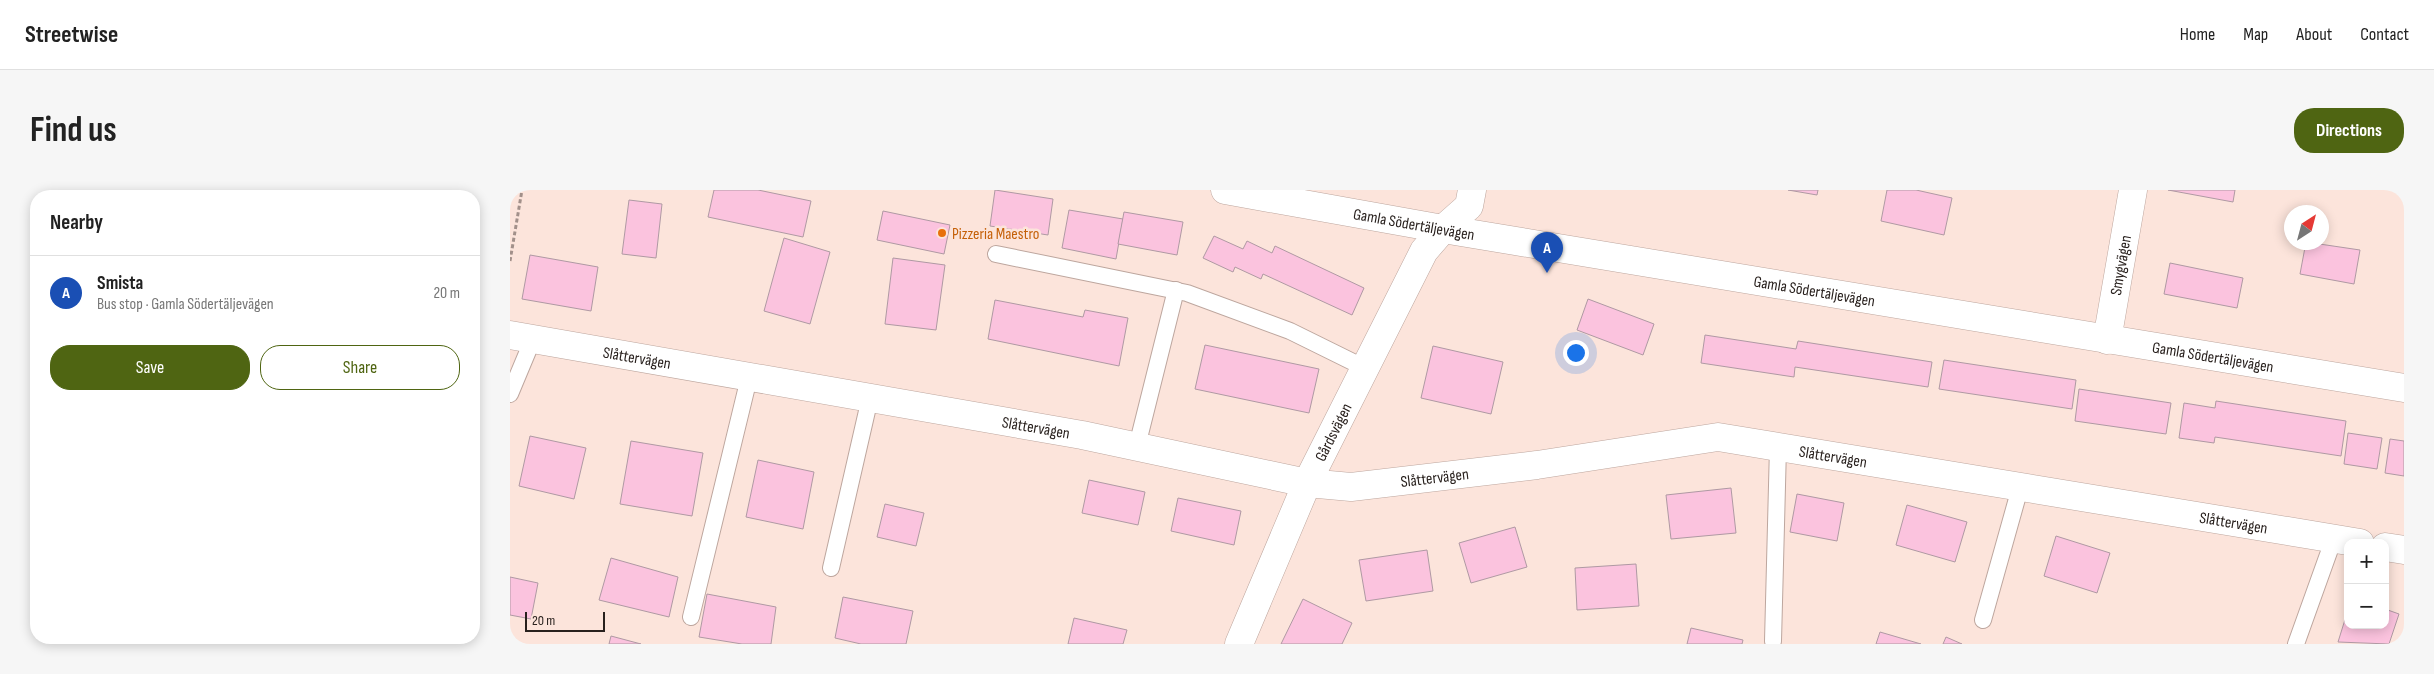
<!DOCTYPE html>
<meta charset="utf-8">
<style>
:root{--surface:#fff;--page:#f6f6f6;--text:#222;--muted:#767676;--line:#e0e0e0;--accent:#4f6512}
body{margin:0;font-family:"Sofia Sans Condensed",sans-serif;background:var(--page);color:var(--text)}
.controls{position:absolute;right:15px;bottom:15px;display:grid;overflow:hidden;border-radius:10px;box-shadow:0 2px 12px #0003}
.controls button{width:45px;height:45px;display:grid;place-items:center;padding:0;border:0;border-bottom:1px solid var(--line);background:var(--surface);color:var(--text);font:25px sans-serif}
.compass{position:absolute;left:1774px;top:15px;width:45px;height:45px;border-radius:50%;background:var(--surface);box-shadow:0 2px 12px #0003;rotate:36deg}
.scale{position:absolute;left:15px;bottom:12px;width:80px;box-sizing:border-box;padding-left:5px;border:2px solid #28201d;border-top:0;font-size:14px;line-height:18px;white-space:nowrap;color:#28201d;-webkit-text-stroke:4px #fce4db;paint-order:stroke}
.you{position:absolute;left:1065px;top:162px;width:18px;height:18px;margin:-12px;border:4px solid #fff;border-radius:50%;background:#1a73e8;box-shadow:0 0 0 8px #1a73e833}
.badge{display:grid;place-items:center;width:32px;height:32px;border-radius:50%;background:var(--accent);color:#fff;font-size:16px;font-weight:700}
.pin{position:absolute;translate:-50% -41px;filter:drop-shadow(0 1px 2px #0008)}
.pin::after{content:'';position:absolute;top:26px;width:18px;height:15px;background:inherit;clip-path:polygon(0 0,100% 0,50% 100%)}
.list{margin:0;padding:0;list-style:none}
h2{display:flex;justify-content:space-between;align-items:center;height:65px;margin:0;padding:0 20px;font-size:21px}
h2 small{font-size:16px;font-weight:400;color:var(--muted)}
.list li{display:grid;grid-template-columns:32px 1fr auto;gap:15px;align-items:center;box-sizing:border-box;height:75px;padding:0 20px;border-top:1px solid var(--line)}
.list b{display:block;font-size:19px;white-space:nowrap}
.list p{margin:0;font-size:16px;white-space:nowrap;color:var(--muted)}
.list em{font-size:16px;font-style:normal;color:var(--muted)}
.actions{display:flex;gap:10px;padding:15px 20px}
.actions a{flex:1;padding:11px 0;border:1px solid var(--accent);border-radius:20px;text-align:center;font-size:18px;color:var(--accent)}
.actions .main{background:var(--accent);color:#fff}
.map{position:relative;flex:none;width:1894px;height:454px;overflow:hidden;border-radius:20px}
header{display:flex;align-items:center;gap:30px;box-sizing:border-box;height:70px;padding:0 25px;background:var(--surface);border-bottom:1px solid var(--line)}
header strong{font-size:24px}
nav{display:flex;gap:28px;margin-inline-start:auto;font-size:18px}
.intro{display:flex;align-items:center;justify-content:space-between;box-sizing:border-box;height:120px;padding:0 30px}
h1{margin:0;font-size:35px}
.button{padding:12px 22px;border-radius:20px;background:var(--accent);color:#fff;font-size:18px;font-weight:700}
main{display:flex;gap:30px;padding:0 30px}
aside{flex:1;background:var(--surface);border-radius:20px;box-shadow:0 2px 12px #0003}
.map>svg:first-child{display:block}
</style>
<header>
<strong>Streetwise</strong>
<nav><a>Home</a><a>Map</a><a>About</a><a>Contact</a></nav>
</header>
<div class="intro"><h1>Find us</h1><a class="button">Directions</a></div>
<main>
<aside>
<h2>Nearby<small></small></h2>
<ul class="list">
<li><span class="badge" style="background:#1a4fb4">A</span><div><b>Smista</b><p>Bus stop · Gamla Södertäljevägen</p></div><em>20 m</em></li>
</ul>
<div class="actions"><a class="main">Save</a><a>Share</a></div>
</aside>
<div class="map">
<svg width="1894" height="454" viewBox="0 0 1894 454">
<rect width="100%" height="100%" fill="#fce4db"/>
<g fill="#fbc3de" stroke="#af99a3">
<polygon points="204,0 248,0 301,11 293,47 198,27"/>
<polygon points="485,0 543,9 538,45 480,36"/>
<polygon points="1278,0 1308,0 1307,5"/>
<polygon points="1377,0 1406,0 1442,8 1434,45 1371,31"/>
<polygon points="1658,0 1725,0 1723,12"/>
<polygon points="119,10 152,14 146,68 112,64"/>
<polygon points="559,20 613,29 606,69 552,58"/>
<polygon points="373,21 440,35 434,64 367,50"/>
<polygon points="614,22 673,32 667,65 608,54"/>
<polygon points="704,46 733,59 737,51 762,63 765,56 854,98 842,125 753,84 751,89 725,77 723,82 693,68"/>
<polygon points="274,48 320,62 300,134 254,121"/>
<polygon points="1796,52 1850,60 1844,94 1790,84"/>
<polygon points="20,65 88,77 81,121 12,109"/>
<polygon points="383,68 435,75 426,140 375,134"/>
<polygon points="1660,73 1733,88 1727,118 1654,104"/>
<polygon points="1078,109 1144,134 1133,165 1067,140"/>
<polygon points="485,110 573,127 575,120 618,128 609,176 478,149"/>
<polygon points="1195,145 1286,159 1288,151 1422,172 1418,197 1285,177 1284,187 1191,173"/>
<polygon points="695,155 809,179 799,223 685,199"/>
<polygon points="923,156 993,172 981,224 911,208"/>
<polygon points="1434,170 1566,190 1562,219 1429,199"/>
<polygon points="1569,199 1661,213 1656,244 1565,231"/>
<polygon points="1706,211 1836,231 1831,266 1705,247 1704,253 1669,248 1674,213 1705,218"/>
<polygon points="1838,243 1872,248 1867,279 1834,274"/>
<polygon points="20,246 76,258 64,309 9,296"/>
<polygon points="1880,249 1894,251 1894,286 1875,283"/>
<polygon points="121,251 193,263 182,326 110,314"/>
<polygon points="248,270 304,282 293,339 236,327"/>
<polygon points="579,290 635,302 628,335 572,323"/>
<polygon points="1221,298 1226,343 1161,349 1156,305"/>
<polygon points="1287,304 1334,313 1327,351 1280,342"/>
<polygon points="668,308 731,321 724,355 661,341"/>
<polygon points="375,314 414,323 406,356 367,347"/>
<polygon points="1397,315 1457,332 1445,372 1386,355"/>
<polygon points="1005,337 1017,377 961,393 949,353"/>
<polygon points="1546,346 1600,363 1587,403 1534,386"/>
<polygon points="917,360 923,401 856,411 849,370"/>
<polygon points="101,368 168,387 159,427 89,410"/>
<polygon points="1126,374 1129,416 1067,420 1065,378"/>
<polygon points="0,387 28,393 21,429 0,425"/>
<polygon points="197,404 266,417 261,454 232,454 189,447"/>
<polygon points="333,407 403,421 396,454 351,454 325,448"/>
<polygon points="793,409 842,433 832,454 771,454"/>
<polygon points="1875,419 1889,424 1879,454 1828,452 1838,420 1838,435 1875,435"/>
<polygon points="564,428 617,440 613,454 558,454"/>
<polygon points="1181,438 1233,450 1232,454 1177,454"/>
<polygon points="1370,442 1411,454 1366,454"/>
<polygon points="101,446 131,454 99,454"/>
<polygon points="1436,447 1452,454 1433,454"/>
</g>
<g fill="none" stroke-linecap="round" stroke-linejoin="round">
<defs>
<g id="service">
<polyline points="486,64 677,103 780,141 855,178"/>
<polyline points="0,204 23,149"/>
<polyline points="627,256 666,100"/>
<polyline points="321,378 360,208"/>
<polyline points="181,427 239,188"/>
<polyline points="1473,430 1510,298"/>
<polyline points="1263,451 1268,257"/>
<polyline points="1786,454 1824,348"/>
</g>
<g id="minor">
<path id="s1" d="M715 0 933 39 1894 198"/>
<path id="s2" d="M0 145 572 245 797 293 841 297 1027 275 1208 247 1850 353"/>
<path id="s3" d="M1597 150 1623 0"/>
<polyline points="1875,357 1894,360"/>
<path id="s4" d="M729 454 797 293 914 61 933 39 959 16 962 0"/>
</g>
</defs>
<use href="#service" stroke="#bda69e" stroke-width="18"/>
<use href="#minor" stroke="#bda69e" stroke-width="29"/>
<polyline stroke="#a2908a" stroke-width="3" stroke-dasharray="4 2.5" stroke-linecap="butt" points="0,71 12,0"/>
<use href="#service" stroke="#fff" stroke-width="16"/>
<use href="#minor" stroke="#fff" stroke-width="28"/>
</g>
<circle fill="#e8710a" stroke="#fce4db" stroke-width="2" cx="432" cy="43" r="5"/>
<g text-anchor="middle" stroke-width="5" stroke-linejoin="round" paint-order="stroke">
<g font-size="16" fill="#28201d" stroke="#fce4db">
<text dy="6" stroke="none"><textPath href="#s1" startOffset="192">Gamla Södertäljevägen</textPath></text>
<text dy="6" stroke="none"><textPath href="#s3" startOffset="76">Smygvägen</textPath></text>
<text dy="6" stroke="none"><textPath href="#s1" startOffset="598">Gamla Södertäljevägen</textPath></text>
<text dy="6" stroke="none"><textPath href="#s2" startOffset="129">Slåttervägen</textPath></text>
<text dy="6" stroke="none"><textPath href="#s1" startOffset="1002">Gamla Södertäljevägen</textPath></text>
<text dy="6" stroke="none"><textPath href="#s2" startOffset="534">Slåttervägen</textPath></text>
<text dy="6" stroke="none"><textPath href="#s4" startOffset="232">Gårdsvägen</textPath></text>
<text dy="6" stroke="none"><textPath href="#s2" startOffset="1342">Slåttervägen</textPath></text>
<text dy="6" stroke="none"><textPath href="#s2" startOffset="939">Slåttervägen</textPath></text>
<text dy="6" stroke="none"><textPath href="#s2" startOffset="1748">Slåttervägen</textPath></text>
</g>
<g font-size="16" fill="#c56008" stroke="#fce4db" text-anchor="start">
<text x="442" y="49">Pizzeria Maestro</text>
</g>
</g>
</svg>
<div class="controls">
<button>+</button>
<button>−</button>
</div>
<svg class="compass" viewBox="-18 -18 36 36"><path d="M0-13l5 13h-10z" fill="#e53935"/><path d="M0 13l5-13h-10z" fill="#767676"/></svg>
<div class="scale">20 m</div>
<div class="you"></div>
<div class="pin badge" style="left:1037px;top:83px;background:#1a4fb4">A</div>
</div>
</main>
